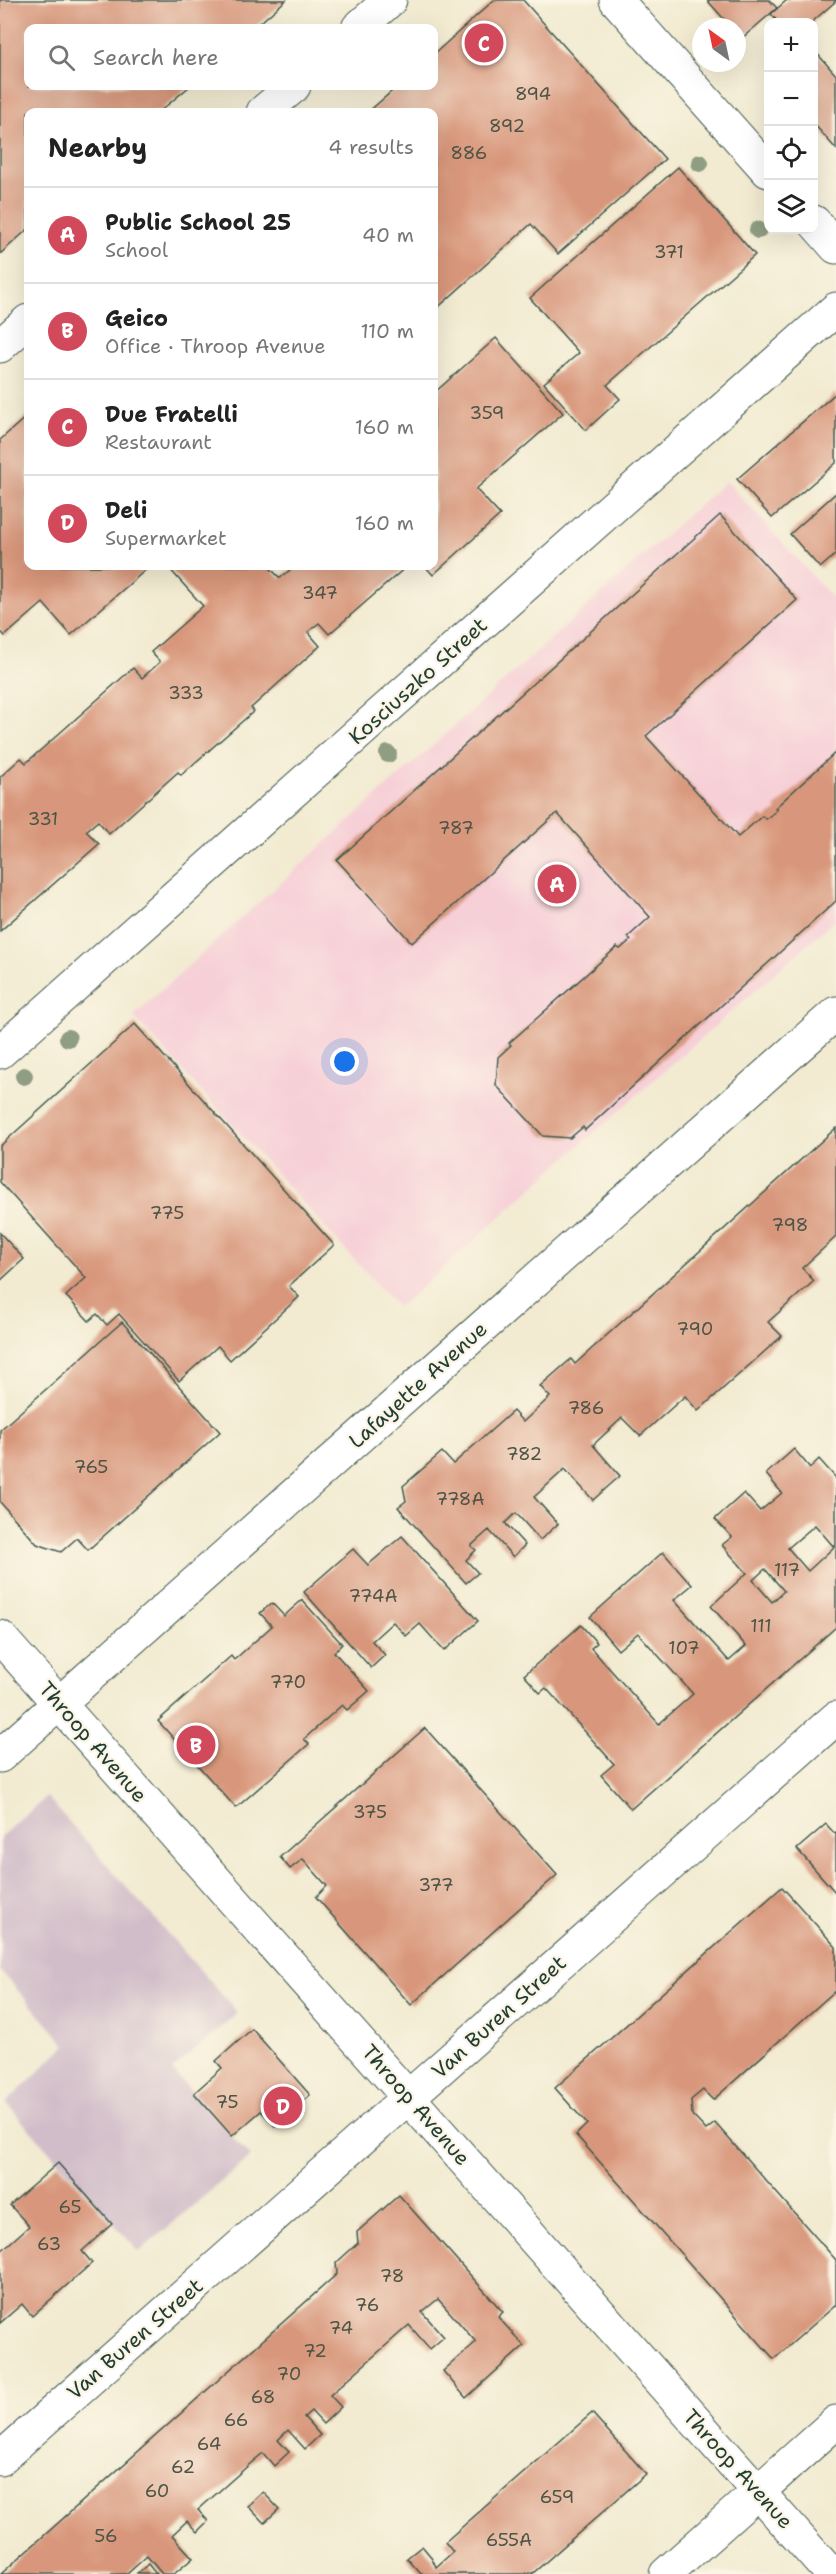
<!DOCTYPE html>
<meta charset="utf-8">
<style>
:root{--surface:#fff;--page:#f6f6f6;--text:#222;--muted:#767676;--line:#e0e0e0;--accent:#d1495b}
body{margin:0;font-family:"Shantell Sans",sans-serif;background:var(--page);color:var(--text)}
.controls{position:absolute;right:18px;top:18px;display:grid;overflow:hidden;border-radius:12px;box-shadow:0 6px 24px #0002}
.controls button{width:54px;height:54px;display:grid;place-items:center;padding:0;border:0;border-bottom:2px solid var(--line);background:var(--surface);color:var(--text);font:30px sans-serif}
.compass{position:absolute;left:692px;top:18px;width:54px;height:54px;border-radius:50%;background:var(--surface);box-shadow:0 6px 24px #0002;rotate:327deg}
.you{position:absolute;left:345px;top:1062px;width:21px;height:21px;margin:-15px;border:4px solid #fff;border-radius:50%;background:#1a73e8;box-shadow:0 0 0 9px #1a73e833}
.badge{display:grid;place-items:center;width:39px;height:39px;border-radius:50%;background:var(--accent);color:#fff;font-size:20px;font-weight:700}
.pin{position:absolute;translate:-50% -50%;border:3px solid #fff;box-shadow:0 2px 6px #0006}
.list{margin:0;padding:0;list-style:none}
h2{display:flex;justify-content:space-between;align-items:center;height:78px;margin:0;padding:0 24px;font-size:26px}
h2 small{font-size:20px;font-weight:400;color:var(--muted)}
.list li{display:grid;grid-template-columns:39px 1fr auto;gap:18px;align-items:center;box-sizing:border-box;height:96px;padding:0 24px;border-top:2px solid var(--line)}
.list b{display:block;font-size:22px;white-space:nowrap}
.list p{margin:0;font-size:20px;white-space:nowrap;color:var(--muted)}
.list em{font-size:20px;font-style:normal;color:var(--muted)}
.icon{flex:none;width:33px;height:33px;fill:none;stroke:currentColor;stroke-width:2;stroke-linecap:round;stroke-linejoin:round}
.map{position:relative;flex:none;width:836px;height:2574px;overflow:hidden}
.search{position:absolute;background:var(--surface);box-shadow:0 6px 24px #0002;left:24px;top:24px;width:414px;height:66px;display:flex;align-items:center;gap:15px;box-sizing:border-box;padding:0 21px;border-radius:12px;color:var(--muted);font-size:22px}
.panel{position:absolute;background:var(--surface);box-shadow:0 6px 24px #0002;left:24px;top:108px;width:414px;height:462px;border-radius:12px}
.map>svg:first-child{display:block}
</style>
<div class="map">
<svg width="836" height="2574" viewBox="0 0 836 2574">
<rect width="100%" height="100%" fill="#fcf5e5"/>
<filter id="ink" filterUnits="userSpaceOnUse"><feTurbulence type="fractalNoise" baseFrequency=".0167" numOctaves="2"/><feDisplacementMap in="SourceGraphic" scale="12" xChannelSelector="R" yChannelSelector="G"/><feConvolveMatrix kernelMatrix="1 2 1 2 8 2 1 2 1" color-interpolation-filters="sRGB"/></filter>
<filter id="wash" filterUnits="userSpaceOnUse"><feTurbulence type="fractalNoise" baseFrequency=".008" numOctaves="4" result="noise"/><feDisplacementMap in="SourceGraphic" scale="24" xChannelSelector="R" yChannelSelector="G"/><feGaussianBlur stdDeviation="1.35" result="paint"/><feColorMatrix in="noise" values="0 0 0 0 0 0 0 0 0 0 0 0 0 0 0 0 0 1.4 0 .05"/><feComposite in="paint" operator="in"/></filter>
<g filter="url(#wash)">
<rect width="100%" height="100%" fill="#f2ebd1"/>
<polygon fill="#f6cfd7" points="726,481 836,602 836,919 555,1167 426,1284 397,1307 133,1016"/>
<polygon fill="#d1bdc9" points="47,1797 238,2013 172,2070 250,2157 139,2252 6,2103 66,2045 0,1970 0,1837"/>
<g id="blocks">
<g fill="#d8977c" fill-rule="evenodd">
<polygon points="0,0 286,0 254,28 28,28 28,86 190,86 159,112 28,112 28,229 0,254"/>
<polygon points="494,0 523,0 665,159 558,254 531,224 434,311 434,112 368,112 398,86 434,86 434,54"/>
<polygon points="707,0 769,0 777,8 741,39 737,34 737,27 731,27"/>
<polygon points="787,0 836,0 836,1 812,22 778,22 771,14"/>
<polygon points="814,50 836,75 836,149 814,124"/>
<polygon points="678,167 755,255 607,385 620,399 586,430 544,383 579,353 530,298"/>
<polygon points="496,338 563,413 476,489 500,515 433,575 425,566 434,566 434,393"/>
<polygon points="836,393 836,463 772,518 737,479"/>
<polygon points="28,415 28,566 150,566 71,635 43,603 5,636 0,631 0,440"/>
<polygon points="836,493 836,554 820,568 790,534"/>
<polygon points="720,515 797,600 646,736 738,837 762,816 766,819 777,810 775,808 836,752 836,901 585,1130 583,1127 570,1138 543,1136 496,1085 498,1057 511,1045 509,1043 617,947 620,949 631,940 628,937 650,917 557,813 412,943 337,860"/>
<polygon points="167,566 268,566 280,578 295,566 407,566 329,634 319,623 308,632 320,646 251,708 254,711 181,775 178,772 109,834 98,821 86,831 99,844 0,931 0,777 21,758 26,763 133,668 142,678 160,662 151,652 203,606"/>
<polygon points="135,1024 334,1245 289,1286 299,1297 230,1360 218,1346 179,1381 119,1314 107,1325 97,1314 89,1321 66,1296 86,1278 0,1182 0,1146"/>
<polygon points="836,1128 836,1237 802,1268 814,1281 768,1322 782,1336 698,1411 685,1396 640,1436 622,1418 593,1445 620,1476 593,1500 565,1469 534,1497 558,1524 540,1540 516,1513 505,1523 525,1545 513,1557 489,1530 471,1546 476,1550 466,1560 478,1573 466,1583 398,1507 406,1501 403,1486 442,1452 453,1464 513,1411 523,1422 550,1397 540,1386 571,1359 575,1364"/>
<polygon points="0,1233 24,1259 0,1281"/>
<polygon points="122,1322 220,1432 88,1550 77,1538 61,1552 37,1544 0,1502 0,1430"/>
<path d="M794 1449 810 1468 819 1459 836 1478V1627L631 1809 601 1775 614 1764 546 1688 540 1693 524 1675 581 1625 597 1643 591 1648 659 1724 693 1694 638 1633 618 1650 590 1617 663 1552 692 1585 674 1600 729 1661 746 1646 711 1606 747 1573 722 1545 732 1537 715 1519 744 1493 760 1511 782 1493 766 1474ZM815 1525 834 1547 808 1571 788 1548ZM765 1569 784 1591 772 1602 753 1580Z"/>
<polygon points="402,1536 478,1621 444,1651 420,1624 406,1636 393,1622 372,1641 385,1655 371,1668 304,1592 353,1549 368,1565"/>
<polygon points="302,1600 342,1644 334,1652 369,1691 347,1710 342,1705 304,1739 309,1744 236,1808 158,1721 231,1656 234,1660 272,1626 260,1613 272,1603 284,1616"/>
<polygon points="425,1728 557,1875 411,2005 316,1897 327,1886 303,1859 290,1869 280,1857"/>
<polygon points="826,1824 834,1833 836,1832 836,1893 797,1849"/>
<polygon points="782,1887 836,1947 836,1990 713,2100 703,2090 691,2100 692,2115 706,2130 715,2123 836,2260 836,2305 774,2359 576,2135 587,2124 555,2088"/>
<polygon points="252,2029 310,2095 275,2126 261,2111 232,2136 194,2093 222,2068 216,2061"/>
<polygon points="58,2163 112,2224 82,2251 92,2263 32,2316 22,2304 0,2323 0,2252 29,2226 10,2205"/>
<polygon points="399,2195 503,2312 498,2317 524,2346 466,2398 443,2371 476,2342 438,2299 422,2312 444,2337 430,2349 409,2325 330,2395 341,2407 323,2424 311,2411 304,2417 320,2435 305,2449 288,2430 278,2440 289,2452 274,2466 263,2453 251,2463 198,2510 208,2521 197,2532 187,2521 172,2535 193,2558 174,2574 162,2574 147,2556 127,2574 1,2574 337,2274 336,2263 358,2243 357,2232"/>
<polygon points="592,2413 646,2474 532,2574 421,2574 407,2558 422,2546 432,2558 436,2567 453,2552 445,2542"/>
<polygon points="263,2492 279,2509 264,2523 248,2506"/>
<polygon points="148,2564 156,2574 137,2574"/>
</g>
</g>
</g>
<g filter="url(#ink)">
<use href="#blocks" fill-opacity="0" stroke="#3f574c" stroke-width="1.5"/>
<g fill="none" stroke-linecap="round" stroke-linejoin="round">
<defs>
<g id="street">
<polyline points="616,0 768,171"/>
<polyline points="358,28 390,0"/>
<polyline points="263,112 294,86"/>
<polyline points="814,222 836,247"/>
<polyline points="0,346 28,321"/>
<polyline points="0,1052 836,309"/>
<polyline points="0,1637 831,2574"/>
<polyline points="0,1756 836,1013"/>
<polyline points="0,2459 836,1718"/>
<polyline points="666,2574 836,2422"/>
</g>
</defs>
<use href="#street" stroke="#3f574c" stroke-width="35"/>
<use href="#street" stroke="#fff" stroke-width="33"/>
</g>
<g fill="#8f9d82">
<circle cx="700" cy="163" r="9"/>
<circle cx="758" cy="230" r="9"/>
<circle cx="388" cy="754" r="9"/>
<circle cx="68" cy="1038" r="9"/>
<circle cx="24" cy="1076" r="9"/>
</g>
</g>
<g text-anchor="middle" stroke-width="4.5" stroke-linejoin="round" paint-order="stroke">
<g font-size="18" fill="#4d5446">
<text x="533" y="100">894</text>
<text x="507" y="132">892</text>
<text x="469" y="159">886</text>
<text x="669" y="258">371</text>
<text x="487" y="419">359</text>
<text x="320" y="599">347</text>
<text x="186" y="699">333</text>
<text x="43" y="825">331</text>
<text x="456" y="834">787</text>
<text x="167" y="1219">775</text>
<text x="790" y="1231">798</text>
<text x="695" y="1335">790</text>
<text x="586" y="1414">786</text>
<text x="524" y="1460">782</text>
<text x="91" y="1473">765</text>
<text x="460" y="1505">778A</text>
<text x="787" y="1576">117</text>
<text x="373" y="1602">774A</text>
<text x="761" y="1632">111</text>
<text x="684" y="1654">107</text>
<text x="288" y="1688">770</text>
<text x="370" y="1818">375</text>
<text x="436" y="1891">377</text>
<text x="227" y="2108">75</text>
<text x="70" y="2213">65</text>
<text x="49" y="2250">63</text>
<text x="392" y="2282">78</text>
<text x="367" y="2311">76</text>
<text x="341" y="2334">74</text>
<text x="315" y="2357">72</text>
<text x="289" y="2380">70</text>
<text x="263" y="2403">68</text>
<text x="236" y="2426">66</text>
<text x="209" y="2450">64</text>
<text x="183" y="2473">62</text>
<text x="157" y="2497">60</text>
<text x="557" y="2503">659</text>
<text x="106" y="2542">56</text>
<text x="509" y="2546">655A</text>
</g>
<g font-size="21" fill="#1f3d34" stroke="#fcf5e5">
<text transform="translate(418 681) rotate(-42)" y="7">Kosciuszko Street</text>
<text transform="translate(418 1385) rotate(-42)" y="7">Lafayette Avenue</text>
<text transform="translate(93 1742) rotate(49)" y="7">Throop Avenue</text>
<text transform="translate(499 2017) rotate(-42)" y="7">Van Buren Street</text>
<text transform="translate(416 2105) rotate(49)" y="7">Throop Avenue</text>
<text transform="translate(135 2339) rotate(-41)" y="7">Van Buren Street</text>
<text transform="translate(738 2469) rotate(48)" y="7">Throop Avenue</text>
</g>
</g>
</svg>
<div class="controls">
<button>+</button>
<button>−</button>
<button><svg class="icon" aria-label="locate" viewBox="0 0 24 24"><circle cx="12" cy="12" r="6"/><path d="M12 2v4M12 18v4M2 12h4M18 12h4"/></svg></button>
<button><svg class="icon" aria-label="layers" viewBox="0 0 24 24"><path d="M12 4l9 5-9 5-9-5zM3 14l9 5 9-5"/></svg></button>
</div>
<svg class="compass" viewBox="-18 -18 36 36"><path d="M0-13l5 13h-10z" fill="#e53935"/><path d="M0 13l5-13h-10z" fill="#767676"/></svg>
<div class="you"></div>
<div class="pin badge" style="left:557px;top:884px">A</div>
<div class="pin badge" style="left:196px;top:1745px">B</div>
<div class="pin badge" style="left:484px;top:43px">C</div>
<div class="pin badge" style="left:283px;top:2106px">D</div>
<div class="search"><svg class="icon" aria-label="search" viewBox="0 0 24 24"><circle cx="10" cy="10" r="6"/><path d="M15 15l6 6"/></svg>Search here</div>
<section class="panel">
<h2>Nearby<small>4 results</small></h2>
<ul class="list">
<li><span class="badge">A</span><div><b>Public School 25</b><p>School</p></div><em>40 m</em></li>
<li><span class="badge">B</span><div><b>Geico</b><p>Office · Throop Avenue</p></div><em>110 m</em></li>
<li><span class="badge">C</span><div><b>Due Fratelli</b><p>Restaurant</p></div><em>160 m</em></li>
<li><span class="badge">D</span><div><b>Deli</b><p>Supermarket</p></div><em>160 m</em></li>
</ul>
</section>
</div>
